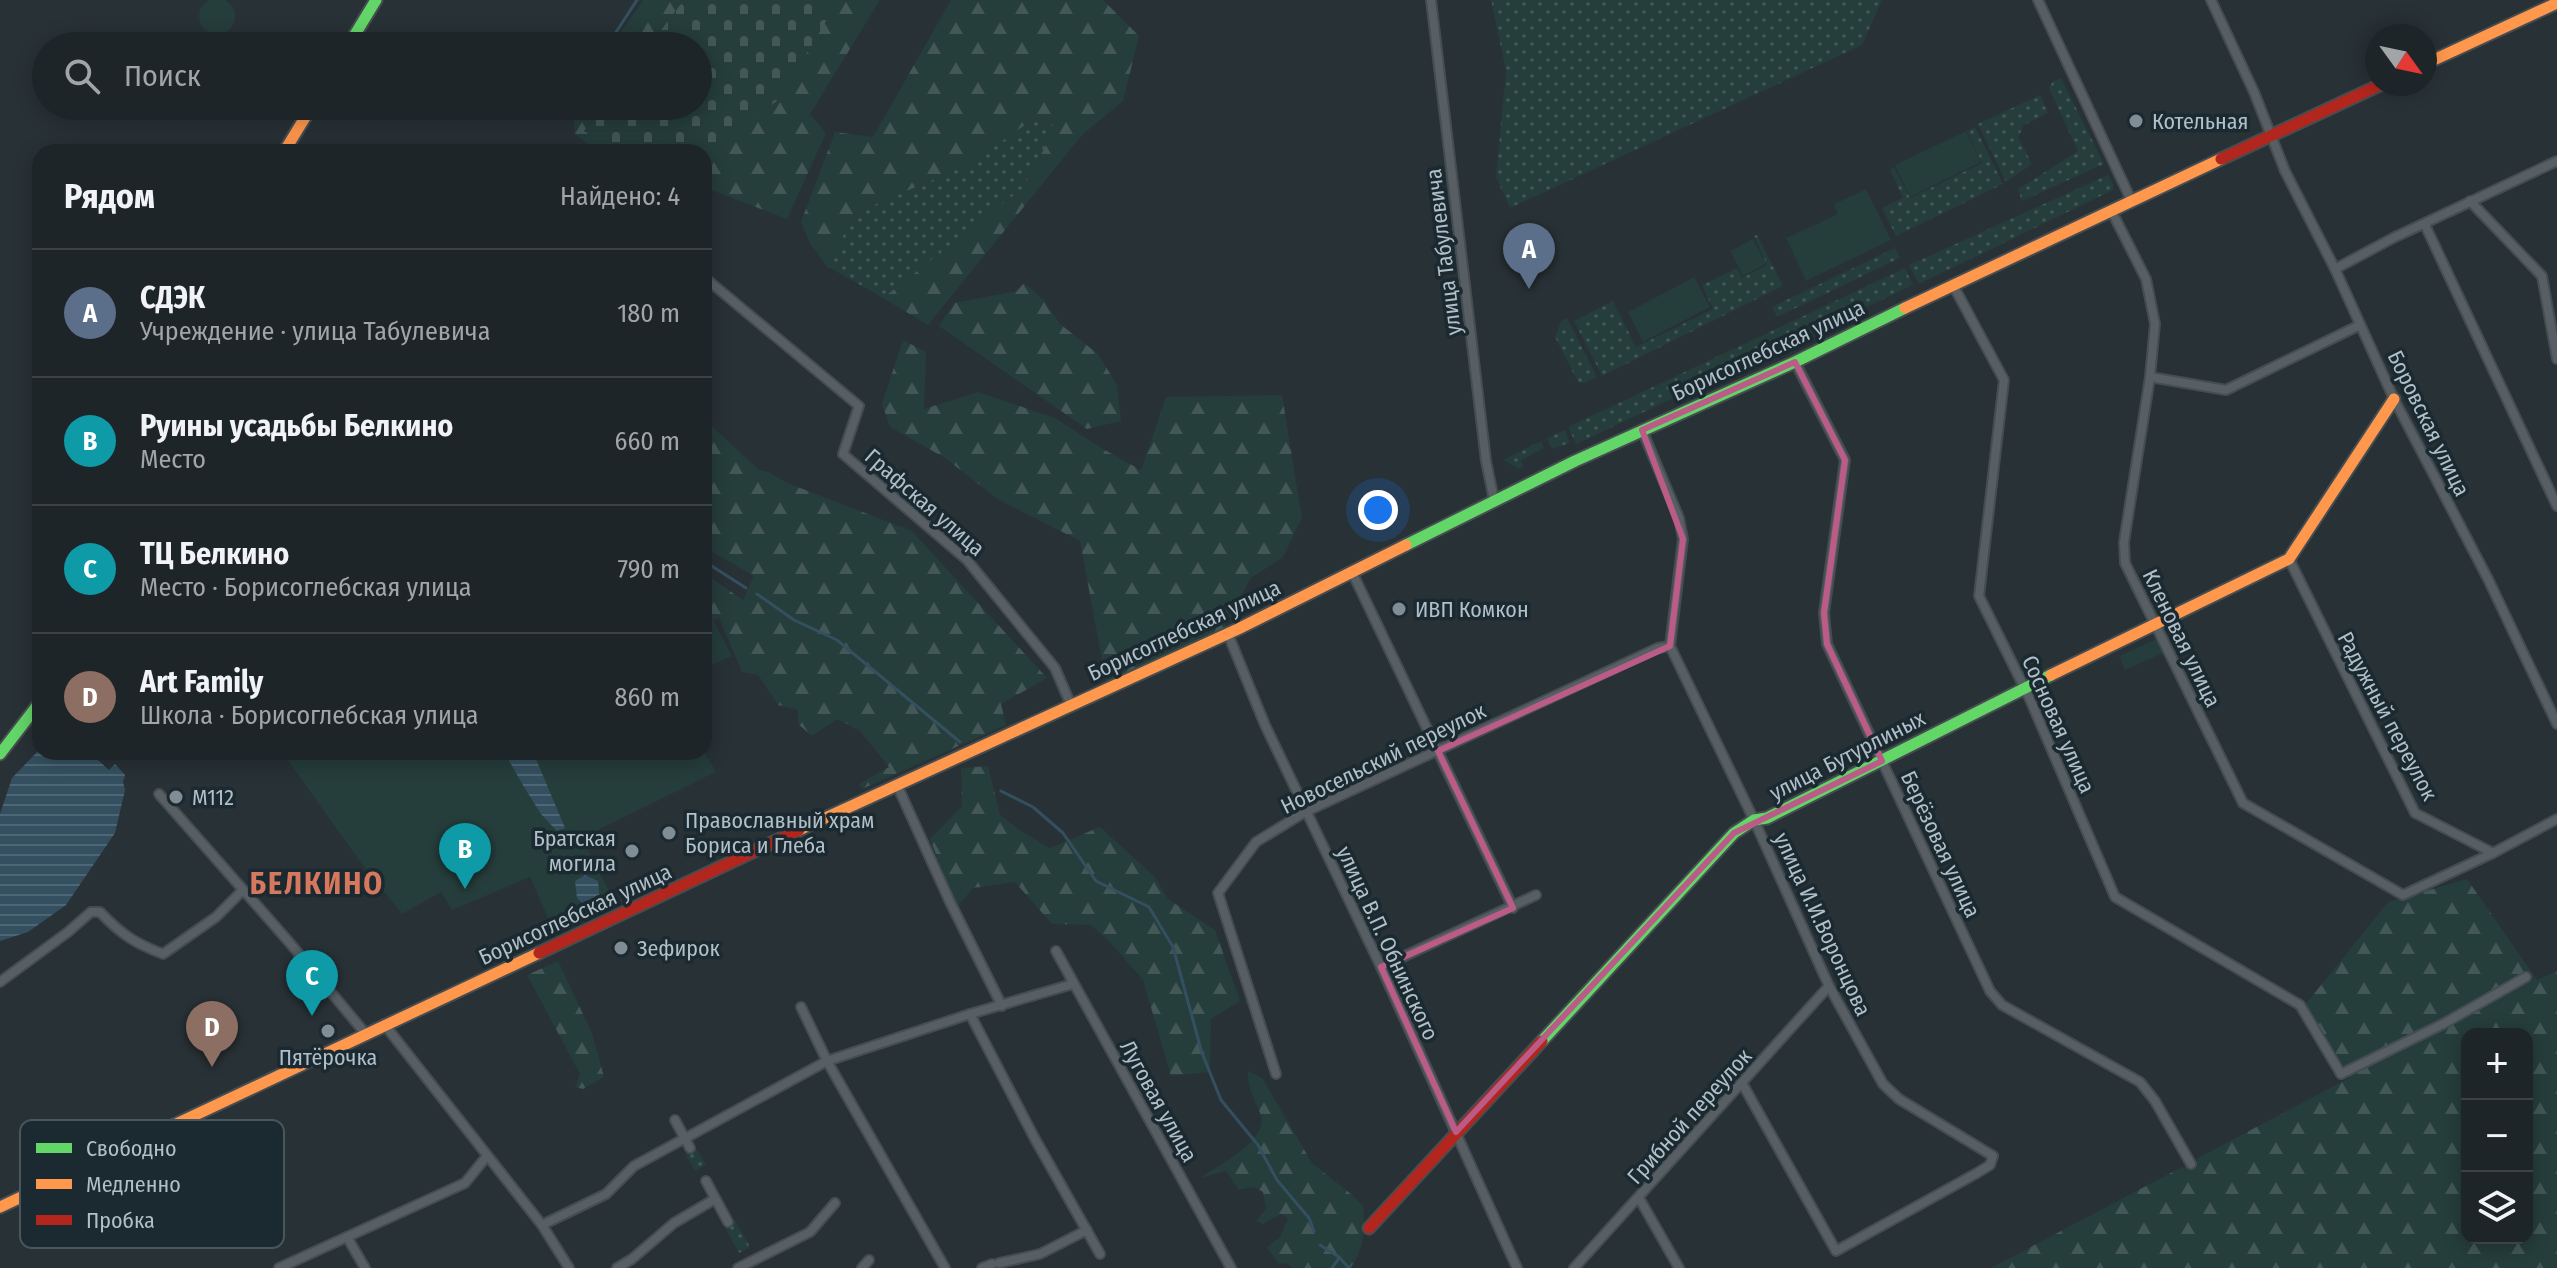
<!DOCTYPE html>
<html lang="ru">
<meta charset="utf-8">
<style>
:root{--surface:#1e2528;--page:#2b3134;--text:#f1f3f6;--muted:#a1a5a8;--line:#3c4245;--accent:#8c9099}
body{margin:0;font-family:"Fira Sans Condensed",sans-serif;background:var(--page);color:var(--text)}
.controls{position:absolute;right:24px;bottom:24px;display:grid;overflow:hidden;border-radius:16px;box-shadow:0 4px 20px #0003}
.controls button{width:72px;height:72px;display:grid;place-items:center;padding:0;border:0;border-bottom:2px solid var(--line);background:var(--surface);color:var(--text);font:40px sans-serif}
.compass{position:absolute;left:2365px;top:24px;width:72px;height:72px;border-radius:50%;background:var(--surface);box-shadow:0 4px 20px #0003;rotate:123deg}
.you{position:absolute;left:1378px;top:510px;width:28px;height:28px;margin:-20px;border:6px solid #fff;border-radius:50%;background:#1a73e8;box-shadow:0 0 0 12px #1a73e833}
.badge{display:grid;place-items:center;width:52px;height:52px;border-radius:50%;background:var(--accent);color:#fff;font-size:26px;font-weight:700}
.pin{position:absolute;translate:-50% -66px;filter:drop-shadow(0 2px 4px #0008)}
.pin::after{content:'';position:absolute;top:42px;width:28px;height:24px;background:inherit;clip-path:polygon(0 0,100% 0,50% 100%)}
.list{margin:0;padding:0;list-style:none}
h2{display:flex;justify-content:space-between;align-items:center;height:104px;margin:0;padding:0 32px;font-size:34px}
h2 small{font-size:26px;font-weight:400;color:var(--muted)}
.list li{display:grid;grid-template-columns:52px 1fr auto;gap:24px;align-items:center;box-sizing:border-box;height:128px;padding:0 32px;border-top:2px solid var(--line)}
.list b{display:block;font-size:30px;white-space:nowrap}
.list p{margin:0;font-size:26px;white-space:nowrap;color:var(--muted)}
.list em{font-size:26px;font-style:normal;color:var(--muted)}
.icon{flex:none;width:44px;height:44px;fill:none;stroke:currentColor;stroke-width:2;stroke-linecap:round;stroke-linejoin:round}
.map{position:relative;flex:none;width:2557px;height:1268px;overflow:hidden}
.search{position:absolute;background:var(--surface);box-shadow:0 4px 20px #0003;left:32px;top:32px;width:680px;height:88px;display:flex;align-items:center;gap:20px;box-sizing:border-box;padding:0 28px;border-radius:44px;color:var(--muted);font-size:30px}
.panel{position:absolute;background:var(--surface);box-shadow:0 4px 20px #0003;left:32px;top:144px;width:680px;height:616px;border-radius:24px}
.map>svg:first-child{display:block}
</style>
<div class="map">
<svg width="2557" height="1268" viewBox="0 0 2557 1268">
<defs>
<pattern id="grass-dots" width="8" height="8" patternUnits="userSpaceOnUse" patternTransform="scale(2)"><rect width="8" height="8" fill="#253d3b"/><path d="M2 2h.1M6 6h.1" fill="none" stroke="#425756" stroke-width="1.8" stroke-linecap="round"/></pattern>
<pattern id="forest-firs" width="22" height="20" patternUnits="userSpaceOnUse" patternTransform="scale(2)"><rect width="22" height="20" fill="#253d3b"/><path d="M5 1l3.5 6h-7zM16 11l3.5 6h-7z" fill="#425756"/></pattern>
<pattern id="cemetery-stones" width="16" height="16" patternUnits="userSpaceOnUse" patternTransform="scale(2)"><rect width="16" height="16" fill="#253d3b"/><path d="M2 7V4a2 2 0 0 1 4 0v3zM10 15v-3a2 2 0 0 1 4 0v3z" fill="#425756"/></pattern>
<pattern id="water-rules" width="6" height="5" patternUnits="userSpaceOnUse" patternTransform="scale(2)"><rect width="6" height="5" fill="#345060"/><path d="M0 2.5h6" fill="none" stroke="#4f6775"/></pattern>
</defs>
<rect width="100%" height="100%" fill="#283136"/>
<g fill="url(#grass-dots)">
<polygon points="1491,0 1882,0 1862,45 1510,208 1496,177 1506,71"/>
<polygon points="2061,78 2104,164 2022,201 2018,189 2078,151 2049,88 2053,81"/>
<polygon points="2040,95 2048,113 2024,125 2018,137 2032,164 2006,182 1978,124"/>
<polygon points="1034,119 1056,126 1023,188 883,298 827,266 855,213 965,166"/>
<polygon points="1975,127 2003,184 1896,236 1882,208 1903,198 1890,170 1894,167 1910,198 1982,163 1967,131"/>
<polygon points="2108,175 2113,184 2113,190 1919,284 1909,265"/>
<polygon points="1757,235 1783,286 1602,376 1574,321 1613,301 1636,347 1713,309 1702,285 1737,268 1742,278 1767,265 1754,236"/>
<polygon points="1895,248 1900,258 1777,317 1772,307"/>
<polygon points="1905,268 1913,285 1576,444 1568,427"/>
<polygon points="1567,318 1597,377 1584,383 1578,382 1555,337 1561,321"/>
<polygon points="1565,430 1570,443 1552,449 1547,438"/>
<polygon points="1541,441 1544,448 1521,460 1523,466 1519,469 1503,460"/>
<polygon points="696,1148 706,1165 695,1171 685,1154"/>
<polygon points="735,1220 750,1247 739,1253 724,1226"/>
</g>
<g fill="url(#forest-firs)" fill-rule="evenodd">
<polygon points="643,0 880,0 810,114 826,133 787,219 704,187 704,152 599,152 575,134 572,106 698,106 698,46 612,46"/>
<polygon points="951,0 1103,0 1139,36 1123,101 1082,135 928,325 883,298 1023,188 1056,126 1034,119 965,166 855,213 827,266 811,245 801,222 835,132 873,137"/>
<polygon points="1024,283 1044,300 1060,324 1098,354 1117,385 1121,421 1087,429 939,326 954,303 1017,291"/>
<polygon points="903,340 926,352 924,409 978,392 1055,418 1103,449 1141,470 1166,397 1282,395 1302,518 1283,557 1251,578 1242,594 1248,600 1227,614 1225,628 1125,675 1106,682 1080,541 999,500 945,458 890,427 882,404"/>
<polygon points="704,419 759,470 769,472 787,483 912,531 1047,678 1001,704 1006,725 862,789 859,784 889,767 860,731 837,719 812,736 798,724 798,710 778,705 758,675 742,672 719,618 704,623 704,573 743,600 754,576 704,547"/>
<polygon points="988,766 1000,815 1024,833 1050,848 1100,827 1154,876 1168,899 1215,930 1240,1001 1211,1019 1210,1072 1171,1076 1143,980 1110,942 1091,925 1052,924 1015,882 973,888 957,907 930,839 962,806 961,768"/>
<path d="M2467 879 2537 980 2557 971V1268H1991L2182 1167H2194L2198 1158 2351 1077 2305 1005 2388 902ZM2467 1034H2527V1238H2467Z"/>
<polygon points="558,961 592,1033 604,1077 583,1089 575,1087 580,1074 527,975"/>
<path d="M1248 1071 1262 1078 1312 1163 1351 1194 1363 1206C1366 1228 1364 1251 1350 1268H1292L1288 1264 1278 1263 1267 1247 1280 1237 1288 1218 1281 1214 1262 1224 1256 1221 1266 1209 1263 1192 1254 1187 1239 1190 1226 1171 1200 1178C1218 1165 1271 1140 1260 1113 1254 1098 1247 1087 1248 1071Z"/>
</g>
<polygon fill="url(#cemetery-stones)" points="684,0 839,0 779,99 704,161 704,152 613,152 584,131 603,106 698,106 698,46 649,46"/>
<g fill="#253d3b">
<circle cx="217" cy="16" r="18"/>
<polygon points="1966,131 1981,162 1910,197 1895,165"/>
<polygon points="1866,189 1891,240 1806,281 1786,238 1838,214 1834,204"/>
<polygon points="1753,239 1766,264 1743,276 1730,251"/>
<polygon points="1694,277 1710,307 1643,342 1628,312"/>
<polygon points="704,603 732,656 704,668"/>
<polygon points="2157,639 2163,653 2125,670 2119,656"/>
<polygon points="282,752 704,752 716,772 582,838 616,905 555,934 530,877 452,910 441,892 402,914 361,863"/>
</g>
<g fill="url(#water-rules)">
<polygon points="40,749 40,752 89,752 109,770 115,764 125,775 123,782 125,790 115,833 66,905 28,932 0,941 0,814 12,778"/>
<polygon points="504,752 533,752 565,828 557,831 541,814 524,787"/>
<polygon points="585,875 598,881 600,901 592,914 577,898 575,881"/>
</g>
<g fill="none" stroke-linecap="round" stroke-linejoin="round">
<g stroke="#345060" stroke-width="3">
<polyline points="607,46 637,0"/>
<polyline points="704,561 746,588"/>
<polyline points="757,594 794,620 837,640 960,742"/>
<polyline points="1001,791 1033,807 1063,833 1096,881 1149,907 1173,947 1202,1053 1221,1100 1258,1145 1277,1180 1309,1218 1314,1231"/>
<polyline points="1320,1245 1339,1257 1348,1267"/>
<polyline points="1332,1268 1339,1258"/>
</g>
<defs>
<g id="street">
<polyline points="1431,0 1486,461 1494,500"/>
<polyline points="2038,0 2132,202"/>
<polyline points="2211,0 2254,92 2285,171 2335,269 2394,399 2488,579 2557,724"/>
<polyline points="2470,201 2542,276 2557,359"/>
<polyline points="2112,212 2146,279 2155,324 2150,377 2124,542 2125,563 2243,803 2403,895 2493,853 2557,819"/>
<polyline points="2425,225 2557,506"/>
<polyline points="2335,269 2393,238 2557,161"/>
<polyline points="704,277 859,406 843,454 967,560 1055,668 1071,705"/>
<polyline points="1953,285 2004,380 1979,596 2029,697 2115,897 2300,1005 2341,1074 2443,1024 2526,977"/>
<polyline points="1795,362 1845,460 1824,613 1827,644 1990,991 2002,1005 2140,1082 2155,1101 2191,1164"/>
<polyline points="2150,377 2226,390 2360,325"/>
<polyline points="1642,430 1679,518 1683,539 1670,646 1754,820 1829,986 1883,1084 1899,1099 1993,1156 1990,1165 1977,1173 1836,1251 1742,1083"/>
<polyline points="2289,559 2415,813 2493,853"/>
<polyline points="1352,572 1513,908"/>
<polyline points="1228,634 1265,725 1381,967 1517,1268"/>
<polyline points="897,785 950,902 1002,1006"/>
<polyline points="159,794 289,942 365,1033"/>
<polyline points="1056,951 1231,1268"/>
<polyline points="1381,967 1536,895"/>
<path d="M0 982 68 932 91 912H100C121 934 134 943 163 954L216 917 243 890"/>
<polyline points="801,1007 827,1061 945,1268"/>
<polyline points="970,1014 1035,1139 1100,1254"/>
<polyline points="384,1024 542,1225 569,1268"/>
<polyline points="1276,1074 1218,893 1256,842 1305,812 1658,648 1670,646"/>
<polyline points="675,1120 690,1148"/>
<polyline points="706,1181 728,1222"/>
<polyline points="1639,1198 1679,1268"/>
<polyline points="542,1225 606,1194 634,1166 827,1061 970,1014 1073,984"/>
<polyline points="347,1237 365,1268"/>
<polyline points="999,1263 1040,1254 1087,1230"/>
<polyline points="279,1268 465,1183 487,1156"/>
<polyline points="617,1268 632,1259 674,1223 715,1199"/>
<polyline points="738,1268 810,1232 835,1203"/>
<polyline points="862,1268 869,1260"/>
<polyline points="982,1268 992,1264"/>
<polyline points="1574,1268 1829,986"/>
</g>
<g id="fast">
<polyline points="348,46 376,0"/>
<polyline points="1406,545 1575,461 1795,362 1905,308"/>
<polyline points="0,754 40,702"/>
<polyline points="1542,1041 1734,833 1754,820 1767,818 2051,675"/>
</g>
<g id="slow">
<polyline points="2425,64 2557,3"/>
<polyline points="284,152 312,106"/>
<polyline points="1905,308 2221,159"/>
<polyline points="2051,675 2289,559 2394,399"/>
<polyline points="799,830 1238,629 1406,545"/>
<polyline points="0,1207 539,953"/>
</g>
<g id="jam">
<polyline points="2221,159 2382,84"/>
<polyline points="539,953 799,830"/>
<polyline points="1369,1228 1542,1041"/>
</g>
</defs>
<use href="#street" stroke="#464d51" stroke-width="12"/>
<use href="#fast" stroke="#464d51" stroke-width="15"/>
<use href="#slow" stroke="#464d51" stroke-width="15"/>
<use href="#jam" stroke="#464d51" stroke-width="15"/>
<use href="#street" stroke="#585f64" stroke-width="8"/>
<use href="#fast" stroke="#63d668" stroke-width="11"/>
<use href="#slow" stroke="#ff974d" stroke-width="11"/>
<use href="#jam" stroke="#b3261e" stroke-width="11"/>
</g>
<path fill="none" stroke="#bb5b87" stroke-width="6" stroke-linejoin="round" d="M1795 362 1845 460 1824 613 1827 644 1882 761 1734 833 1456 1132 1381 967 1513 908 1438 751 1670 646 1683 539 1642 430Z"/>
<g fill="#818d95" stroke="#1b2931" stroke-width="3">
<circle cx="2136" cy="121" r="8"/>
<circle cx="1399" cy="609" r="8"/>
<circle cx="176" cy="797" r="8"/>
<circle cx="669" cy="833" r="8"/>
<circle cx="632" cy="851" r="8"/>
<circle cx="621" cy="948" r="8"/>
<circle cx="328" cy="1031" r="8"/>
</g>
<g text-anchor="middle" stroke-width="7" stroke-linejoin="round" paint-order="stroke">
<g font-size="22" fill="#b1bfc8" stroke="#1b2931" text-anchor="start">
<text x="2152" y="129">Котельная</text>
<text x="1415" y="617">ИВП Комкон</text>
<text x="192" y="805">М112</text>
<text x="685" y="828">Православный храм<tspan x="685" dy="25">Бориса и Глеба</tspan></text>
<text x="616" y="846" text-anchor="end">Братская<tspan x="616" dy="25">могила</tspan></text>
<text x="637" y="956">Зефирок</text>
<text x="328" y="1065" text-anchor="middle">Пятёрочка</text>
</g>
<g font-size="22" fill="#b1bfc8" stroke="#1b2931">
<text transform="translate(1443 252) rotate(-97)" y="8">улица Табулевича</text>
<text transform="translate(1768 350) rotate(-25)" y="8">Борисоглебская улица</text>
<text transform="translate(2429 423) rotate(64)" y="8">Боровская улица</text>
<text transform="translate(925 502) rotate(41)" y="8">Графская улица</text>
<text transform="translate(1184 630) rotate(-25)" y="8">Борисоглебская улица</text>
<text transform="translate(2182 638) rotate(64)" y="8">Кленовая улица</text>
<text transform="translate(2388 716) rotate(62)" y="8">Радужный переулок</text>
<text transform="translate(2059 724) rotate(66)" y="8">Сосновая улица</text>
<text transform="translate(1847 755) rotate(-27)" y="8">улица Бутурлиных</text>
<text transform="translate(1383 758) rotate(-26)" y="8">Новосельский переулок</text>
<text transform="translate(1941 844) rotate(65)" y="8">Берёзовая улица</text>
<text transform="translate(575 914) rotate(-25)" y="8">Борисоглебская улица</text>
<text transform="translate(1823 924) rotate(65)" y="8">улица И.И.Воронцова</text>
<text transform="translate(1388 943) rotate(65)" y="8">улица В.П. Обнинского</text>
<text transform="translate(1159 1101) rotate(61)" y="8">Луговая улица</text>
<text transform="translate(1689 1116) rotate(-48)" y="8">Грибной переулок</text>
</g>
<g font-size="30" font-weight="bold" letter-spacing="2" fill="#d6785e" stroke="#1b2931">
<text x="317" y="894">БЕЛКИНО</text>
</g>
</g>
<rect x="20" y="1120" width="264" height="128" rx="12" fill="#1b2931" stroke="#48565e" stroke-width="2"/>
<rect x="36" y="1143" width="36" height="10" fill="#63d668"/>
<rect x="36" y="1179" width="36" height="10" fill="#ff974d"/>
<rect x="36" y="1215" width="36" height="10" fill="#b3261e"/>
<g font-size="22" fill="#b1bfc8">
<text x="86" y="1156">Свободно</text>
<text x="86" y="1192">Медленно</text>
<text x="86" y="1228">Пробка</text>
</g>
</svg>
<div class="controls">
<button>+</button>
<button>−</button>
<button><svg class="icon" aria-label="layers" viewBox="0 0 24 24"><path d="M12 4l9 5-9 5-9-5zM3 14l9 5 9-5"/></svg></button>
</div>
<svg class="compass" viewBox="-18 -18 36 36"><path d="M0-13l5 13h-10z" fill="#e53935"/><path d="M0 13l5-13h-10z" fill="#a1a5a8"/></svg>
<div class="you"></div>
<div class="pin badge" style="left:1529px;top:289px;background:#5c6f8a">A</div>
<div class="pin badge" style="left:465px;top:889px;background:#0f9aa8">B</div>
<div class="pin badge" style="left:312px;top:1016px;background:#0f9aa8">C</div>
<div class="pin badge" style="left:212px;top:1067px;background:#8d6e63">D</div>
<div class="search"><svg class="icon" aria-label="search" viewBox="0 0 24 24"><circle cx="10" cy="10" r="6"/><path d="M15 15l6 6"/></svg>Поиск</div>
<section class="panel">
<h2>Рядом<small>Найдено: 4</small></h2>
<ul class="list">
<li><span class="badge" style="background:#5c6f8a">A</span><div><b>СДЭК</b><p>Учреждение · улица Табулевича</p></div><em>180 m</em></li>
<li><span class="badge" style="background:#0f9aa8">B</span><div><b>Руины усадьбы Белкино</b><p>Место</p></div><em>660 m</em></li>
<li><span class="badge" style="background:#0f9aa8">C</span><div><b>ТЦ Белкино</b><p>Место · Борисоглебская улица</p></div><em>790 m</em></li>
<li><span class="badge" style="background:#8d6e63">D</span><div><b>Art Family</b><p>Школа · Борисоглебская улица</p></div><em>860 m</em></li>
</ul>
</section>
</div>
